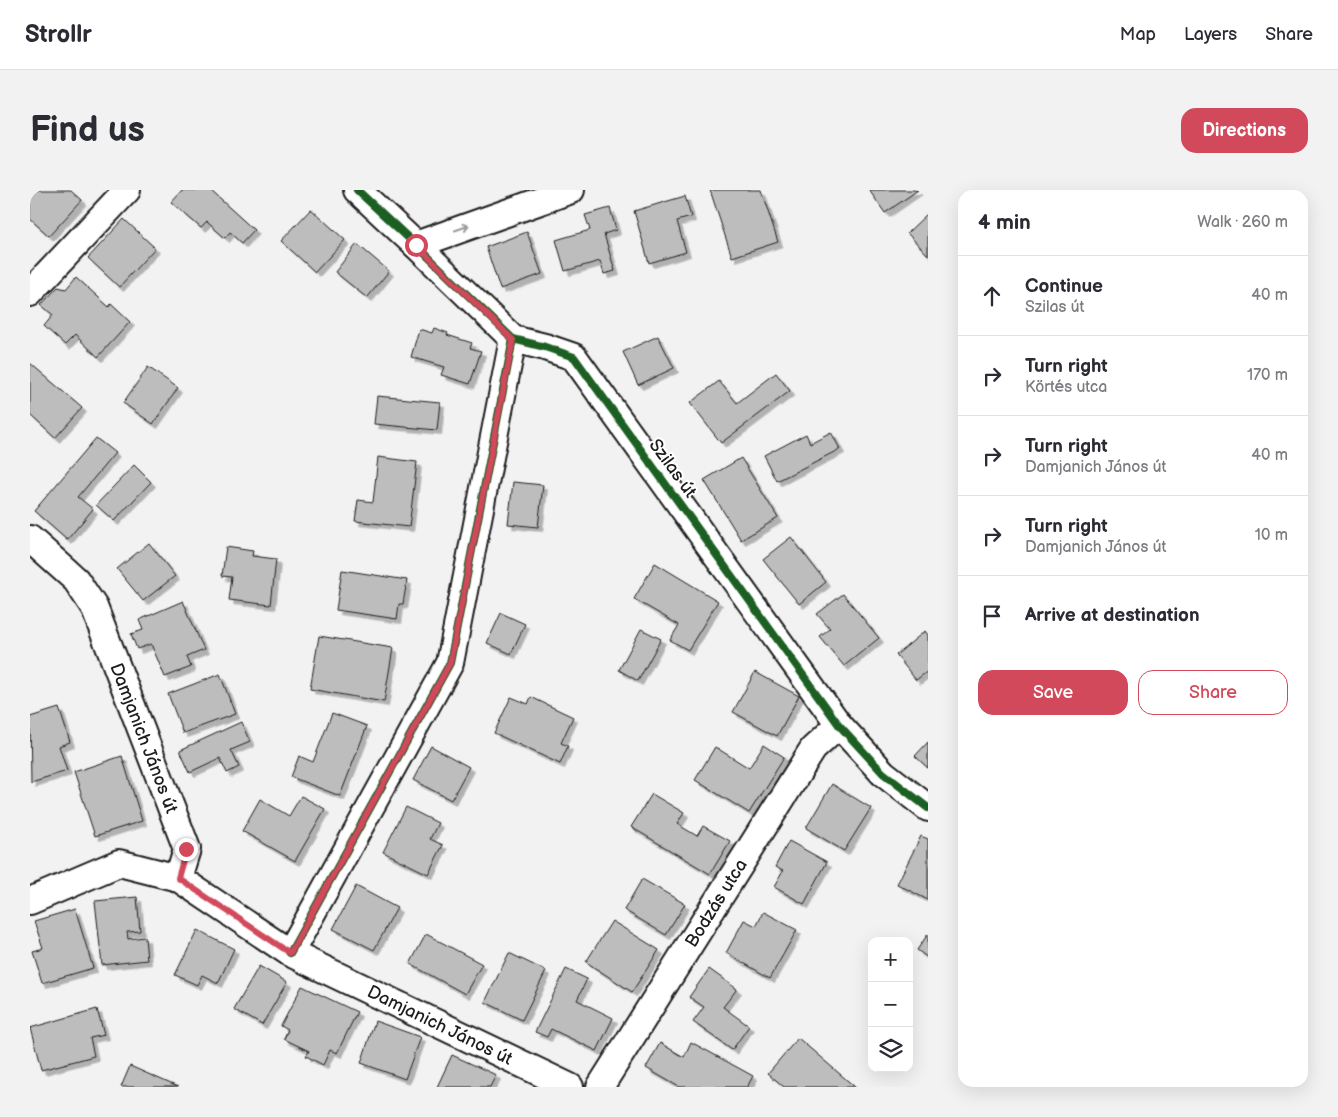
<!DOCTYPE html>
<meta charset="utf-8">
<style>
:root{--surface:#fff;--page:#f2f2f3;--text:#2b2b33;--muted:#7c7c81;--line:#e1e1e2;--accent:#d1495b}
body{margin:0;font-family:"Balsamiq Sans",sans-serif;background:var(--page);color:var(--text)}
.controls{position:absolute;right:15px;bottom:15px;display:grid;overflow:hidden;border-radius:10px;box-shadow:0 5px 20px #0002}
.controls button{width:45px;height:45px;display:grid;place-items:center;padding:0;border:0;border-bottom:1px solid var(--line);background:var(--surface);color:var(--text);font:25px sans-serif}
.stop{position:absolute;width:15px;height:15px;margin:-11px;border:4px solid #d1495b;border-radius:50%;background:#fff}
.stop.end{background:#d1495b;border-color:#fff;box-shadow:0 1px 5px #0008}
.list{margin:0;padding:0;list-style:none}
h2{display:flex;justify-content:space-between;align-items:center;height:65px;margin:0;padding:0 20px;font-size:21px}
h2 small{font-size:16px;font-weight:400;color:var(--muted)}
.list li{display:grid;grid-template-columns:32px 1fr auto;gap:15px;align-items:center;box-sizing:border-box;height:80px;padding:0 20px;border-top:1px solid var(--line)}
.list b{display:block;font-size:19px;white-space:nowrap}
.list p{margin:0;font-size:16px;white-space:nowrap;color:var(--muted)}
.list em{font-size:16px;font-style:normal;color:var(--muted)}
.actions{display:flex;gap:10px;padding:15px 20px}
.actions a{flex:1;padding:11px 0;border:1px solid var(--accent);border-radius:15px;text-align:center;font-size:18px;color:var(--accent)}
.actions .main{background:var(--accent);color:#fff}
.icon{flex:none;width:28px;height:28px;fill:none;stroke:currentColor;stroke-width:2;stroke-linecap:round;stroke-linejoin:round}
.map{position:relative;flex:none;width:898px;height:897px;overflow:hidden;border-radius:15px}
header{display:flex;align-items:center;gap:30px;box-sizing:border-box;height:70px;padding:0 25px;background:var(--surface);border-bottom:1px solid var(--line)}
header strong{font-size:24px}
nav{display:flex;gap:28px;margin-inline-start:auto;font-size:18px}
.intro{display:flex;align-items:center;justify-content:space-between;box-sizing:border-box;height:120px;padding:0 30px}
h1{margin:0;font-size:35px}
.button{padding:12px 22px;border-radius:15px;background:var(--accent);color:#fff;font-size:18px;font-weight:700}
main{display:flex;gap:30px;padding:0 30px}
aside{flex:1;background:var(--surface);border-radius:15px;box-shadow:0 5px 20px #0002}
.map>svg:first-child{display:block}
</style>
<header>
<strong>Strollr</strong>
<nav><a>Map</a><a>Layers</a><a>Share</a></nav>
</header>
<div class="intro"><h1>Find us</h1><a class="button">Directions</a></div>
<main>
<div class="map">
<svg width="898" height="897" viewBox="0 0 898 897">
<defs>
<filter id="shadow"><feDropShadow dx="4.5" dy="4.5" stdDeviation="0" flood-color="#0004"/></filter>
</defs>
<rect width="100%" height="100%" fill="#f2f2f2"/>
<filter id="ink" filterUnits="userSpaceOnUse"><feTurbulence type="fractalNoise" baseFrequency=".02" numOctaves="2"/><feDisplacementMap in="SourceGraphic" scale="10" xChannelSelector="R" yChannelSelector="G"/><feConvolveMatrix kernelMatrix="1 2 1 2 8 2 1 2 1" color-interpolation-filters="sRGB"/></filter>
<g filter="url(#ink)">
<g fill="#bdbdbd" stroke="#1c1c1c" filter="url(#shadow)">
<polygon points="0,0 41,0 52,10 19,46 0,29"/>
<polygon points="152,0 180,0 224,40 212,53 200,42 195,48 177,32 171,38 141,12"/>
<polygon points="680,0 731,0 748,52 702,67"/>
<polygon points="839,0 888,0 855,23"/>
<polygon points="655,6 661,27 647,31 656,62 619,73 604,21"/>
<polygon points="580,18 586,40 574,44 585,81 574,84 570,71 535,81 526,50 560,40 555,25"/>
<polygon points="281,19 315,50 285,82 251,51"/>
<polygon points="898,23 898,65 877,43"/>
<polygon points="94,29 125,58 89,97 58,68"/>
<polygon points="497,42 512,84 470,99 456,57"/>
<polygon points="327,54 359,81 337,108 305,82"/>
<polygon points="46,87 79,117 81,114 100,132 68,167 45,145 35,155 14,136 23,125 11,115 28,97 36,99"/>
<polygon points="404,138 418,143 417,145 442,153 440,158 451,161 440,194 411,185 414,177 381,167 389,139 402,143"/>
<polygon points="628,146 644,178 608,195 593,162"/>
<polygon points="0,173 52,218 25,248 0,225"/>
<polygon points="118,177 148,198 123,234 93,213"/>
<polygon points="746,183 760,201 691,253 660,213 689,191 707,213"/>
<polygon points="347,206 410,212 407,240 344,234"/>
<polygon points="801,242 810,259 747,291 734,266 776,244 780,253"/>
<polygon points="66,248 85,263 48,307 63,319 37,350 4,321"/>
<polygon points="348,267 387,272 379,337 325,331 328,310 343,312"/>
<polygon points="711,268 748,328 711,350 674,290"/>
<polygon points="104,275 121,292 84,331 66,315"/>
<polygon points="483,292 513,295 508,337 478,334"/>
<polygon points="761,347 796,392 769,414 733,369"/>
<polygon points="119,353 145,386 113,411 87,379"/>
<polygon points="196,357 223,361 222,366 246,369 241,415 199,410 202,387 192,386"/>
<polygon points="625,373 688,411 658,460 640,450 649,435 604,409"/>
<polygon points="312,380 377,390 373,414 369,414 367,429 306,420"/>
<polygon points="813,404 849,448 814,476 790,447 800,439 787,424"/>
<polygon points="153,411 174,460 157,467 161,477 135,487 121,454 107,459 101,444 113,440 109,430"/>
<polygon points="471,423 495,434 481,464 457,453"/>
<polygon points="611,439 631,449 608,491 589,480"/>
<polygon points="895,441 898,445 898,481 886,490 866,465"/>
<polygon points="289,446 363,458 354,512 280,499"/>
<polygon points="725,482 769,506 747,546 703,522"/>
<polygon points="190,484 205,524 153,543 138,504"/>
<polygon points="481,507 498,514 501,507 543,527 531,553 538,556 530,574 464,543"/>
<polygon points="29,518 40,552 29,556 37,581 1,592 0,527"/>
<polygon points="302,523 337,536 310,606 261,587 269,566 283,572"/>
<polygon points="211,532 220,552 201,560 209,577 197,583 190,568 160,582 150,560"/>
<polygon points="898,552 898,578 885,566"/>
<polygon points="734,554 754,567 719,623 665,590 685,557 719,578"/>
<polygon points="401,556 439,577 421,610 383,590"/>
<polygon points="92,566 112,631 65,646 44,582"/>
<polygon points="802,594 841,618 814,661 776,638"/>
<polygon points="622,604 654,623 647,634 667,646 673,636 700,651 680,684 601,637"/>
<polygon points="271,606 295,619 265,671 212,641 230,609 259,626"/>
<polygon points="376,617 408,633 400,649 413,655 398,684 353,662"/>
<polygon points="891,646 898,649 898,710 867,694"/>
<polygon points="759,651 797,672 774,714 744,697 753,681 745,677"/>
<polygon points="612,689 655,714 636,745 594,720"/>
<polygon points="326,696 367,718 344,760 303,739"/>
<polygon points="107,707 110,741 97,742 98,749 115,747 117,770 72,775 65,711"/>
<polygon points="45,719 63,778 12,793 2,761 13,758 4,731"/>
<polygon points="733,722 767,740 740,788 696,763 714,730 726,736"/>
<polygon points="582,731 629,760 602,802 556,772"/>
<polygon points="167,740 204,759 188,793 172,785 167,795 145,785"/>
<polygon points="396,744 452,774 435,804 380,774"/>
<polygon points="898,744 898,768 887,760"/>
<polygon points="479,763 516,781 492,830 455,812"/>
<polygon points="229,776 257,792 232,835 204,819"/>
<polygon points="536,779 557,789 547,810 583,828 567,861 521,839 517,847 505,842"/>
<polygon points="679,779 707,799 693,817 719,836 702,860 663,832 674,817 659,807"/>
<polygon points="272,796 327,822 307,863 300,860 293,875 276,866 279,861 254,849 258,840 251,836"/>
<polygon points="67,819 74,845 60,848 64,866 11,880 0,838"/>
<polygon points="345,831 390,847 375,889 331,873"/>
<polygon points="768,848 825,897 754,897 738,883"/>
<polygon points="661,852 723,886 717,897 649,897 616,878 630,853 654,867"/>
<polygon points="422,865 466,885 460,897 407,897"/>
<polygon points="100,876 148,897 91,897"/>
</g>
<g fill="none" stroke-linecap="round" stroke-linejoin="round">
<defs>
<g id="minor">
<polyline points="327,0 386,55 483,149 515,157 544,167 809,535 853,583 898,618"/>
<polyline points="386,55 541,0"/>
<polyline points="0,103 97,0"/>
<polyline points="0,349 46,390 64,417 157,659 148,688"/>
<polyline points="0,711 89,673 148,688 260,763 540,897"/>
<polyline points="260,763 420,473 483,149"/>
<polyline points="570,897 783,559 809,535"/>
</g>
</defs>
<use href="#minor" stroke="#1c1c1c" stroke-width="30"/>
<use href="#minor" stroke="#fff" stroke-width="26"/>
<defs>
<g id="cycleway">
<polyline points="327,0 386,55 483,149 515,157 544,167 809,535 853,583 898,618"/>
<polyline points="260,763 420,473 483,149"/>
</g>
</defs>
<use href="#cycleway" stroke="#fff" stroke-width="11"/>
<use href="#cycleway" stroke="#1b5e20" stroke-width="8"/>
</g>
<defs><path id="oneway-shaft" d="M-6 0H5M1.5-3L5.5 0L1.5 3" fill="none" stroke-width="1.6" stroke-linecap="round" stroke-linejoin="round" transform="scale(1.25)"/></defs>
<use stroke="#999" href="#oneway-shaft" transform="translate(432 38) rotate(-19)"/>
</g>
<g fill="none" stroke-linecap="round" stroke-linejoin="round" filter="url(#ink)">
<polyline stroke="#d1495b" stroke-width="6" points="156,659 148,688 260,763 420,473 483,150 386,55"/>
</g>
<g text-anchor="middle" stroke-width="4" stroke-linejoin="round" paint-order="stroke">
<g font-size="18" fill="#1c1c1c" stroke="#fff">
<text transform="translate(643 278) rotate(54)" y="6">Szilas út</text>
<text transform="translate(114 548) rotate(69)" y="6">Damjanich János út</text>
<text transform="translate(686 713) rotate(-58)" y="6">Bodzás utca</text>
<text transform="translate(410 835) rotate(26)" y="6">Damjanich János út</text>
</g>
</g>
</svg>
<div class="controls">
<button>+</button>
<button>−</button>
<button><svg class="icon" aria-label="layers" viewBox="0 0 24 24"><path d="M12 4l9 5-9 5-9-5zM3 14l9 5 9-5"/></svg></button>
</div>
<div class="stop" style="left:386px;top:55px"></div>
<div class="stop end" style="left:156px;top:659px"></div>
</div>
<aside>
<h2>4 min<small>Walk · 260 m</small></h2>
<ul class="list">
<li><svg class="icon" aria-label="ahead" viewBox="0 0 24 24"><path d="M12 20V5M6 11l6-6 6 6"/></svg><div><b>Continue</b><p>Szilas út</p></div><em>40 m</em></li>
<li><svg class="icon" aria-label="right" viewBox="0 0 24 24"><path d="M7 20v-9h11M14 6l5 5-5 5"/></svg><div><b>Turn right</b><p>Körtés utca</p></div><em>170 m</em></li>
<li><svg class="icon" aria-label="right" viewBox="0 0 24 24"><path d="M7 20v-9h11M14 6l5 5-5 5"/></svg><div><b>Turn right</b><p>Damjanich János út</p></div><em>40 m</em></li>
<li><svg class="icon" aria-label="right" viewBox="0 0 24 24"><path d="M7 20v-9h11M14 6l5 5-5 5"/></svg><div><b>Turn right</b><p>Damjanich János út</p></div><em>10 m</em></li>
<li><svg class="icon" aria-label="arrive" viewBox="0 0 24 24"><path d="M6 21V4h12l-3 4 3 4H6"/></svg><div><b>Arrive at destination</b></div></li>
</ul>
<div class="actions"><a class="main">Save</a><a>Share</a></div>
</aside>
</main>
